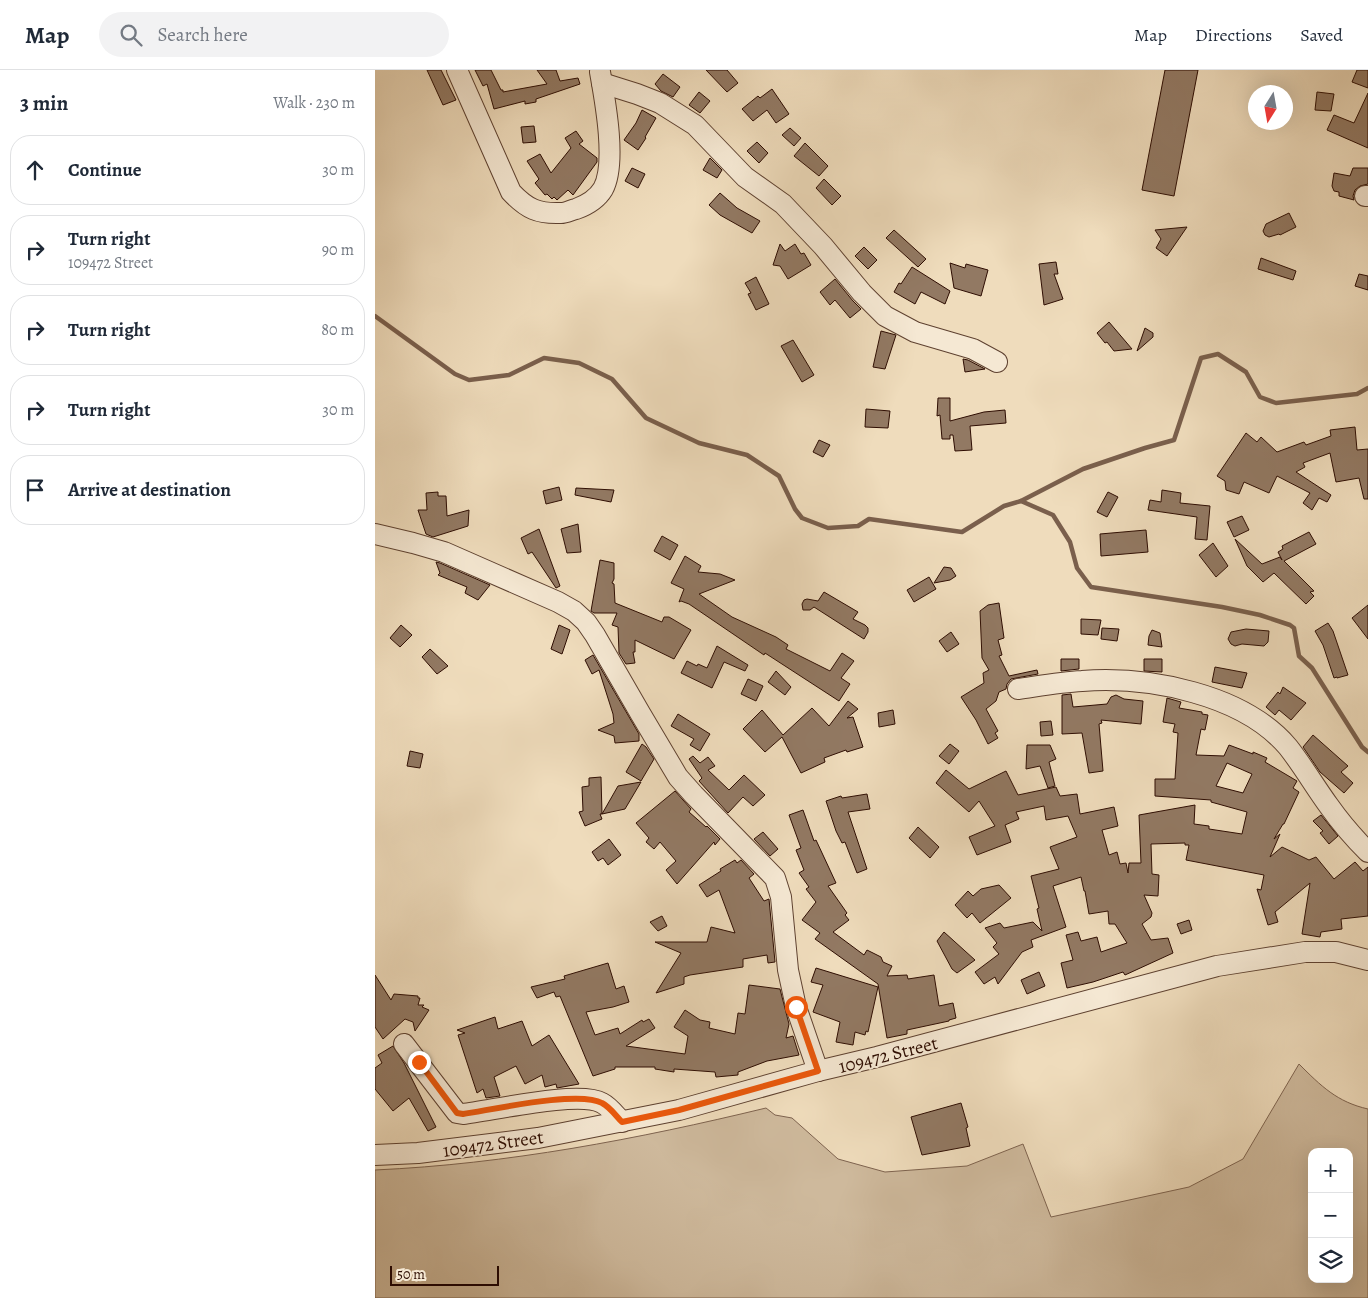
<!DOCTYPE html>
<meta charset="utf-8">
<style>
:root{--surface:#fff;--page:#f2f2f3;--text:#1f2937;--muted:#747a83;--line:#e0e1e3}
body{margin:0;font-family:Alegreya,serif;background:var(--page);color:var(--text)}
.controls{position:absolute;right:15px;bottom:15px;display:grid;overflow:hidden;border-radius:10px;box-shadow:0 5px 20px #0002}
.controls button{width:45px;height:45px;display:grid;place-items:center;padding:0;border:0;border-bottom:1px solid var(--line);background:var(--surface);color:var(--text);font:25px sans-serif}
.compass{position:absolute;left:873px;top:15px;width:45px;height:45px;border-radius:50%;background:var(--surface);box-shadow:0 5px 20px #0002;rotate:191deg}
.scale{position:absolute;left:15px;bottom:12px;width:109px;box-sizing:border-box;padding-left:5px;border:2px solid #2e0d02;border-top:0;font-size:14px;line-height:18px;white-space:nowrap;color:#2e0d02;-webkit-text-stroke:4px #f5e8d3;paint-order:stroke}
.stop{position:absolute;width:15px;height:15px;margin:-11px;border:4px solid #ea580c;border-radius:50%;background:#fff}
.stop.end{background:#ea580c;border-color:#fff;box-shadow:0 1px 5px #0008}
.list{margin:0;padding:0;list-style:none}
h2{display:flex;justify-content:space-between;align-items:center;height:65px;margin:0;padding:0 20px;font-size:21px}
h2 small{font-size:16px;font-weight:400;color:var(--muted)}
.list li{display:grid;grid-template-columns:32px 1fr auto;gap:15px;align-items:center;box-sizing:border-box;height:70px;margin:0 10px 10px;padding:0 10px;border:1px solid var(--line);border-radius:20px}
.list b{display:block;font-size:19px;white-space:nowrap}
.list p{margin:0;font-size:16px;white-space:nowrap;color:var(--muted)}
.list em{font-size:16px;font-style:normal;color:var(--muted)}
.icon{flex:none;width:28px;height:28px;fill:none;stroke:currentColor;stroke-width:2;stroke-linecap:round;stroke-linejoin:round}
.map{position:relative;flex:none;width:993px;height:1228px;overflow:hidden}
header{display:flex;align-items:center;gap:30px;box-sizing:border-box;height:70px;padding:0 25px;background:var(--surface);border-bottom:1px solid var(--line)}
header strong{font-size:24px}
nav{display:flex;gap:28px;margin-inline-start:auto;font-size:18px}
.search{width:350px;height:45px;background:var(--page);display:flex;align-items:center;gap:12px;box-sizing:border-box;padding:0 18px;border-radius:28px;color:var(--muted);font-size:19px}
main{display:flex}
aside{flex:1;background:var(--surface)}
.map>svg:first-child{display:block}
</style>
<header>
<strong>Map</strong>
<div class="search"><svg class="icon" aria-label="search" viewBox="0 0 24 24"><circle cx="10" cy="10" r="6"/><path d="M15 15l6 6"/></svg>Search here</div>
<nav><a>Map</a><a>Directions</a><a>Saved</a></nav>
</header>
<main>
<aside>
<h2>3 min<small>Walk · 230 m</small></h2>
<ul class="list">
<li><svg class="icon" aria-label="ahead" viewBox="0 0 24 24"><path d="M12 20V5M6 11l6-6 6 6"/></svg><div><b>Continue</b></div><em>30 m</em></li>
<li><svg class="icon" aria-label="right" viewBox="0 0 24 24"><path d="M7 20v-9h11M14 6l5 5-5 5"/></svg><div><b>Turn right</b><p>109472 Street</p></div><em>90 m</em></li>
<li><svg class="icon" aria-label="right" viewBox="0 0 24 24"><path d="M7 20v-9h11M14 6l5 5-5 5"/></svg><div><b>Turn right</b></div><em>80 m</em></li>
<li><svg class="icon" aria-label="right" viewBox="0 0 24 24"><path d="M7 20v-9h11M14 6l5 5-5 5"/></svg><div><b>Turn right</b></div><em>30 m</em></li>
<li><svg class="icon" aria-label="arrive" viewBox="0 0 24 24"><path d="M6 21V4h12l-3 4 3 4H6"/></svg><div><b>Arrive at destination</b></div></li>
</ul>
</aside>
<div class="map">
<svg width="993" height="1228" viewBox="0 0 993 1228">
<rect width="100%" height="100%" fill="#efdcbc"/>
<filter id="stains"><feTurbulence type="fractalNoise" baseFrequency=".004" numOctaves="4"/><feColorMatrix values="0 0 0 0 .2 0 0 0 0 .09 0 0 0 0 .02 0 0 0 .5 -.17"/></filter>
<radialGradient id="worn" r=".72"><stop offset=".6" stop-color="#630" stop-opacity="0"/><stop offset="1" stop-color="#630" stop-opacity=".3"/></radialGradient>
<path fill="#ceb99c" stroke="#7e634f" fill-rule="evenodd" d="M924 994C946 1016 962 1032 993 1039V1228H0V1100C132 1094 263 1069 391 1038L400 1045 417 1048 463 1089 510 1102 592 1096 648 1074 676 1147 814 1117 868 1089ZM937 1082H974V1209H937Z"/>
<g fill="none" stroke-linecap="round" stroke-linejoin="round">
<g stroke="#7a5f4c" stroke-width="4.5">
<polyline points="0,246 80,304 94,310 134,305 169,288 204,293 237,309 271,348 324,373 372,385 404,406 420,439 427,448 453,458 483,456 494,449 587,462 629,436 646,431 678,445 695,472 702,498 716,517 847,537 885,545 915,555 919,558 924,586 937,598 987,677 993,682"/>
<polyline points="646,431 708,399 770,378 799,370 826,288 843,284 871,302 885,327 901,333 982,324 993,318"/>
</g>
</g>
<g fill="#927963" stroke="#2e0d02" fill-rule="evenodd">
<polygon points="52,0 66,0 81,30 68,35"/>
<polygon points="100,0 116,0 126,20 128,20 128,22 172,14 162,0 181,0 185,11 203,8 205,14 161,29 161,32 150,34 150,31 119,39 112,14 108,16"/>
<polygon points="331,0 352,0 363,13 352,22"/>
<polygon points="790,0 823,0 799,126 767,120"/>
<polygon points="982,0 993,0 993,18 977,12"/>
<polygon points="288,4 305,17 298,27 286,21 280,14"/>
<polygon points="397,19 414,44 401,53 392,40 378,51 367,39 383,26 385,28"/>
<polygon points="324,22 335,31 325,43 314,35"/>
<polygon points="942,22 959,24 956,41 940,40"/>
<polygon points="993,23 993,78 952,60 959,45 979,53"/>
<polygon points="267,40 281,48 270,67 271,68 263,80 249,70 261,53"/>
<polygon points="159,56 161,72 148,73 146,57"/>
<polygon points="415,58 426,68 419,76 407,65"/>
<polygon points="201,61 208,71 204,74 222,88 222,92 198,125 193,120 182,130 179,127 177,129 172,124 170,125 160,113 164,109 152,91 165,84 176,103 196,78 190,68"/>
<polygon points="382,72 393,83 384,93 372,81"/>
<polygon points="430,73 453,96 444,106 419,86"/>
<polygon points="335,88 347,100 342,108 328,100"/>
<polygon points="257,98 270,104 263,118 250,111"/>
<polygon points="978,98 993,98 993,114 985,116 980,120 978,126 979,130 964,126 964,122 959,121 957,116 959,103 975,106"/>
<polygon points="449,109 466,126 457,135 441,118"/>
<polygon points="345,123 362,138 385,151 377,163 345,145 334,135"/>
<polygon points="914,143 921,157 905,165 904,164 894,167 890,165 888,161 891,154"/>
<polygon points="812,157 792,186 781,178 786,169 780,160"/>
<polygon points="519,160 551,189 543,197 511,168"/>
<polygon points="405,174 410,181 420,174 426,184 429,183 436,195 413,209 405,196 398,195"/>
<polygon points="489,177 502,190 493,199 480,186"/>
<polygon points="886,188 921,201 918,210 883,199"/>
<polygon points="681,192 683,204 679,204 688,229 669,235 664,194"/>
<polygon points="575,193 590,198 591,194 613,200 606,226 579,218"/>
<polygon points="537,197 575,221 570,234 546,222 540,234 519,222 524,213 526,214"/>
<polygon points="984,204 993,206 993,220 980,216"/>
<polygon points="381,207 394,234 381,240 373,224 376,223 370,213"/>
<polygon points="460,209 478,231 486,239 475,248 460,230 455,235 445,222"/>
<polygon points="734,252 757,279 739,281 732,272 730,273 722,263"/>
<polygon points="770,258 778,263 778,267 762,281"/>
<polygon points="506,261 521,265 510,299 498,297"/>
<polygon points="418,270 439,305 427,312 406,276"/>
<polygon points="588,289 593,290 610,299 590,302"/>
<polygon points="563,328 575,328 575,351 609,342 630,340 631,353 595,356 597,380 580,381 578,365 575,365 575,369 567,369 565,345 562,346"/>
<polygon points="491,339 515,341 513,358 490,357"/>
<polygon points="980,357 982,380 993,379 993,429 989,429 984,408 961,412 955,383 928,393 930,397 921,402 956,425 952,432 944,428 937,440 928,433 935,423 902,406 894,423 869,412 864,424 851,420 850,411 842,406 871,363 882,372 886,367 902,382 929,372 931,375 956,366 955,360"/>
<polygon points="444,370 455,375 448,387 438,382"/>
<polygon points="184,417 187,430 171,434 168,421"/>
<polygon points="201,418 239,420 236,432 200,425"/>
<polygon points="787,420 806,423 805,433 835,436 832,470 820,469 822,447 773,440 775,430 786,432"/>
<polygon points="63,422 63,426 71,426 72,446 94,440 93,456 58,467 51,464 43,440 52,440 51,423"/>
<polygon points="733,422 743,427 732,447 722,442"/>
<polygon points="867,446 874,460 859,467 852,452"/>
<polygon points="203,454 206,482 192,483 186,459"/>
<polygon points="164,459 185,516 181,518 157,482 153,484 146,468"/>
<polygon points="771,460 773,482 726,486 725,464"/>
<polygon points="934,462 941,474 909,491 939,521 935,522 939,526 931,534 899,503 888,512 872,496 860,469 887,494 905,487 907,490 903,482 908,479 907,476"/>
<polygon points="287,466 303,475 295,490 279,481"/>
<polygon points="838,473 853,496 841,507 824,485"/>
<polygon points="310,486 326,496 323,502 345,504 360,510 324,524 357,547 401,567 413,575 411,579 455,601 467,583 479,591 466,608 475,614 464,631 390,583 389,585 314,534 306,531 304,532 309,519 296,513"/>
<polygon points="225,490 239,493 239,509 237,513 239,514 240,533 287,552 289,547 294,547 316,560 299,589 260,570 260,582 258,582 260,593 251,594 244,583 243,557 237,555 242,543 219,543 216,541"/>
<polygon points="61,492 65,493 115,515 103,530 90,523 92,517 63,505 65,503"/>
<polygon points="569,497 576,498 581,506 575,510 559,513"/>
<polygon points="554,507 561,519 539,532 532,520"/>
<polygon points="449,522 483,542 478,549 490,555 493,558 493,562 489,569 439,537 435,540 428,540 427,534 429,530 432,529 443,531"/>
<polygon points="624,533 629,568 623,570 627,585 624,586 634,606 662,600 663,604 636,609 632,614 631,619 624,622 621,631 611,639 623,661 620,663 623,668 613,674 601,650 586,627 609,613 608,603 614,600 607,588 605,541 613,535"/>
<polygon points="993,535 993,569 977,548"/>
<polygon points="706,549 726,550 723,565 706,564"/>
<polygon points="953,553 958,561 973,605 962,608 962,607 959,608 948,575 940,561"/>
<polygon points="26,555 37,565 25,577 15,568"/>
<polygon points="184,555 195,560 187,584 176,579"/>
<polygon points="727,558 744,559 742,571 726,569"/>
<polygon points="871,559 894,561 893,572 889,576 867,574 860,576 856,574 853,569 856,562"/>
<polygon points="777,560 785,563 787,577 773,575 774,566"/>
<polygon points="576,562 584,574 572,582 564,571"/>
<polygon points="342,576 373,595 370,601 349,592 337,618 306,603 312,591 322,596 323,594 332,598"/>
<polygon points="55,579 73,596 62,604 47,587"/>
<polygon points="218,585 264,664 264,671 240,673 239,666 223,660 239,653 238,644 224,600 217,604 210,590"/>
<polygon points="686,589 704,589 704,599 686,601"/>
<polygon points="769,589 787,589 787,602 769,601"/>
<polygon points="840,597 872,603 867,618 837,612"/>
<polygon points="401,601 416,617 410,625 393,612"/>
<polygon points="373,609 388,616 381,631 366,624"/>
<polygon points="908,617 931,633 916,650 904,640 900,645 891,637 903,622 905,624"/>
<polygon points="696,624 698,637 732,634 736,627 741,625 749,629 768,631 766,654 726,650 727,653 724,654 728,701 714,703 707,663 687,664 687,625"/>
<path d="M792 628 806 632 804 638 827 642V644L833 645 830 660 826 659 821 685 849 686 854 675 878 684V682L892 688 890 692 922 711 918 718 924 722 909 754H908L899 769 905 764 895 787 907 777 934 790 941 787 959 809 980 792 988 801 993 797V846L966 849 967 859 946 862 945 867 927 864 935 813 900 842 903 852 893 855 882 819 886 820 889 805 811 790 814 775H810V773L776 774 777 804 784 805 783 826 769 825 777 843 776 847 767 854 776 870 793 868 798 883 750 905 748 902 718 912 692 918 686 893 698 890 691 865 703 862 706 871 722 867 726 882 752 873 740 854H734L733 841 714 844 710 821H709L706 807 678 816 691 857 656 870 658 877 647 882 623 914 620 907 609 914 600 902 624 884 618 877 622 873 610 858 625 853 629 858 658 852 667 861 662 839 664 838 656 806 684 799 675 777 702 767 693 746 671 750 669 736 641 742 644 749 630 755 636 772 602 785 594 767 620 756 604 731 594 742 561 713 571 700 594 719 631 701 643 725 681 717 685 726 702 724 705 744 739 737 743 756 727 760 734 785 742 782 745 794 751 793 753 803 754 793H766L764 745 820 735 819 754 834 756V759L867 764 872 742 836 732V730L780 726V709H800L803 663 798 662 800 654 788 652ZM852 693 877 704 868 723 841 716Z"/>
<polygon points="473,631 483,639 472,648 478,647 488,677 472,682 471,680 449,688 450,692 426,703 407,667 390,682 368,659 387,640 408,665 437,638 454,656"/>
<polygon points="518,640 520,654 504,657 503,643"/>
<polygon points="303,644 335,664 325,681 315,675 319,669 296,656"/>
<polygon points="676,651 678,665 666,666 665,652"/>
<polygon points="938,665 973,696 966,702 978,713 969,723 945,702 928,677"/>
<polygon points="267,674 271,677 279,689 266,711 251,702"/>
<polygon points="575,674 584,681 574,694 564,686"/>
<polygon points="652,675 675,675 681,689 674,692 680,716 673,718 665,696 651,699"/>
<polygon points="35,681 48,684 45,698 32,696"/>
<polygon points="318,686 325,693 333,687 340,696 333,700 354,720 369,705 390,725 378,736 368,727 353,743 324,711 327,708 314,689"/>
<polygon points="226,707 227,744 225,744 227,749 210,756 204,742 208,741 207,717 214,716 214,708"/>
<polygon points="266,712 250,739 227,744 243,716"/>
<polygon points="300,721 316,739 314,742 331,757 332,756 345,769 340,775 339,772 302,814 291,800 301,791 285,772 279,779 271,772 274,768 261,753"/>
<polygon points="492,724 495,739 473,742 492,799 482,803 470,772 467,773 461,761 451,731 466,726 467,728"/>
<polygon points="428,740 439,771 441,770 461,813 453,816 472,843 470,845 474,850 458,862 489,885 492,880 506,887 508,892 517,896 512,906 532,905 533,909 559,905 564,936 578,933 581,948 574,950 574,951 532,960 532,964 512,968 503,914 440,869 445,863 427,850 441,832 431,819 434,817 424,803 429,800 421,780 426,778 414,745"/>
<polygon points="946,745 963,766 954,774 945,763 948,761 938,751"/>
<polygon points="543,757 564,777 555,788 534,768"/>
<polygon points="388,762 403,779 395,786 379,769"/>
<polygon points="234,769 246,785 233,795 228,788 223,791 217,782"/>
<polygon points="360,790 362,793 366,790 379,804 374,808 389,831 394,829 400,892 393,893 392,885 368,889 368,897 315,905 309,907 309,914 281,923 306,883 280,872 332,872 336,857 360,863 344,820 332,827 324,815 346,801 345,799"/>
<polygon points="624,815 636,828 605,853 597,843 592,848 580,835 593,821 598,826 606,819"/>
<polygon points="287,846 292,856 283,861 275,852"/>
<polygon points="814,850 817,860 806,864 802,854"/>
<polygon points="569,862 600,890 582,903 577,899 562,871"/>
<polygon points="233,893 241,919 249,916 254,932 238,937 211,942 220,965 243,958 245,964 267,950 268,952 274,949 280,958 251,976 310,984 313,966 299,957 310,940 325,950 335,952 334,958 360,964 363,943 370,944 374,915 405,919 414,954 411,968 418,966 424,985 392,991 363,1002 363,1005 341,1007 340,1002 299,999 299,1002 280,999 280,997 240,997 240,999 218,1006 185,926 181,927 179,922 162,928 156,917 190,909 189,906"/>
<polygon points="441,898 503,917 493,962 491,961 490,965 480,962 478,975 461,972 465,952 438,942 448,915 436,912"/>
<polygon points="664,902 670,916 652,924 646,910"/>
<polygon points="0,905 16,930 19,924 43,926 43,928 45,928 43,935 49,935 47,937 54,940 40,961 38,952 30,949 8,969 0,957"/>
<polygon points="120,947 123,959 147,951 157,976 174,965 204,1014 182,1018 181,1014 170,1017 167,1005 150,1014 141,996 119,1007 125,1026 111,1028 108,1019 102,1023 83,965 90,963 82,960"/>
<polygon points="18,976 29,993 61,1057 53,1061 34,1028 18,1041 0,1019 0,998 7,993 3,985"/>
<polygon points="586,1033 593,1057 591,1058 595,1076 547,1085 536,1047"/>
</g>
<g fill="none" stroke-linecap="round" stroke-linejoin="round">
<defs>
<g id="minor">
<path d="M82 0 136 122C152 139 163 144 186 143 191 143 196 140 201 139 212 135 222 129 228 119 242 94 230 30 225 2"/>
<polyline points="227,13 262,24 285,33 320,55 370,107 408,134 448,176 487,223 510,246 540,262 598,279 622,292"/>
<polyline points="990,126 993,126"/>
<polyline points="0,464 38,473 69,482 183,532 199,541 211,552 220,565 265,643 303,707 319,725 400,808 406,827 413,900 421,937 443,1001"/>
<path d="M643 619C664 616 686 612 707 611 774 606 868 624 913 677 928 696 940 717 954 736 966 753 979 768 993 782"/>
<path d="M29 974 82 1043 88 1044C116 1041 204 1020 227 1033 235 1037 241 1046 247 1052"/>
<polyline points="0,1085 43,1083 163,1068 304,1040 443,1001 502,987 842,896 930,882 961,882 993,890"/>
</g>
</defs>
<use href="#minor" stroke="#5e4130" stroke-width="22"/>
<use href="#minor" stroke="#f5e8d3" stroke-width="20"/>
</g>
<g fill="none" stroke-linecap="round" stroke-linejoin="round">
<path stroke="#ea580c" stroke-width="6" d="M44 992 82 1043 88 1044C116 1040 204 1020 227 1033 235 1037 241 1046 247 1052L304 1040 443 1001 421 937"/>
</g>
<g text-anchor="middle" stroke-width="4" stroke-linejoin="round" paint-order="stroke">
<g font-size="19" fill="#2e0d02" stroke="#f5e8d3">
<text transform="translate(513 984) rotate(-14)" y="7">109472 Street</text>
<text transform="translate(118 1073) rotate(-8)" y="7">109472 Street</text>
</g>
</g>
<rect width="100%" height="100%" filter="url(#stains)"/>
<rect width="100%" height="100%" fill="url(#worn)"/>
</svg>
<div class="controls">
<button>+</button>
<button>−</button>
<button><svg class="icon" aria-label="layers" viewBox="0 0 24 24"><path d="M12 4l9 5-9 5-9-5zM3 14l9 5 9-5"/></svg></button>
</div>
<svg class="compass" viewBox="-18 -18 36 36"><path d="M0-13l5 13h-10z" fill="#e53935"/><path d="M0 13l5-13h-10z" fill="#747a83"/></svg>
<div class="scale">50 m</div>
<div class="stop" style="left:421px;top:937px"></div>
<div class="stop end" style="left:44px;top:992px"></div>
</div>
</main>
